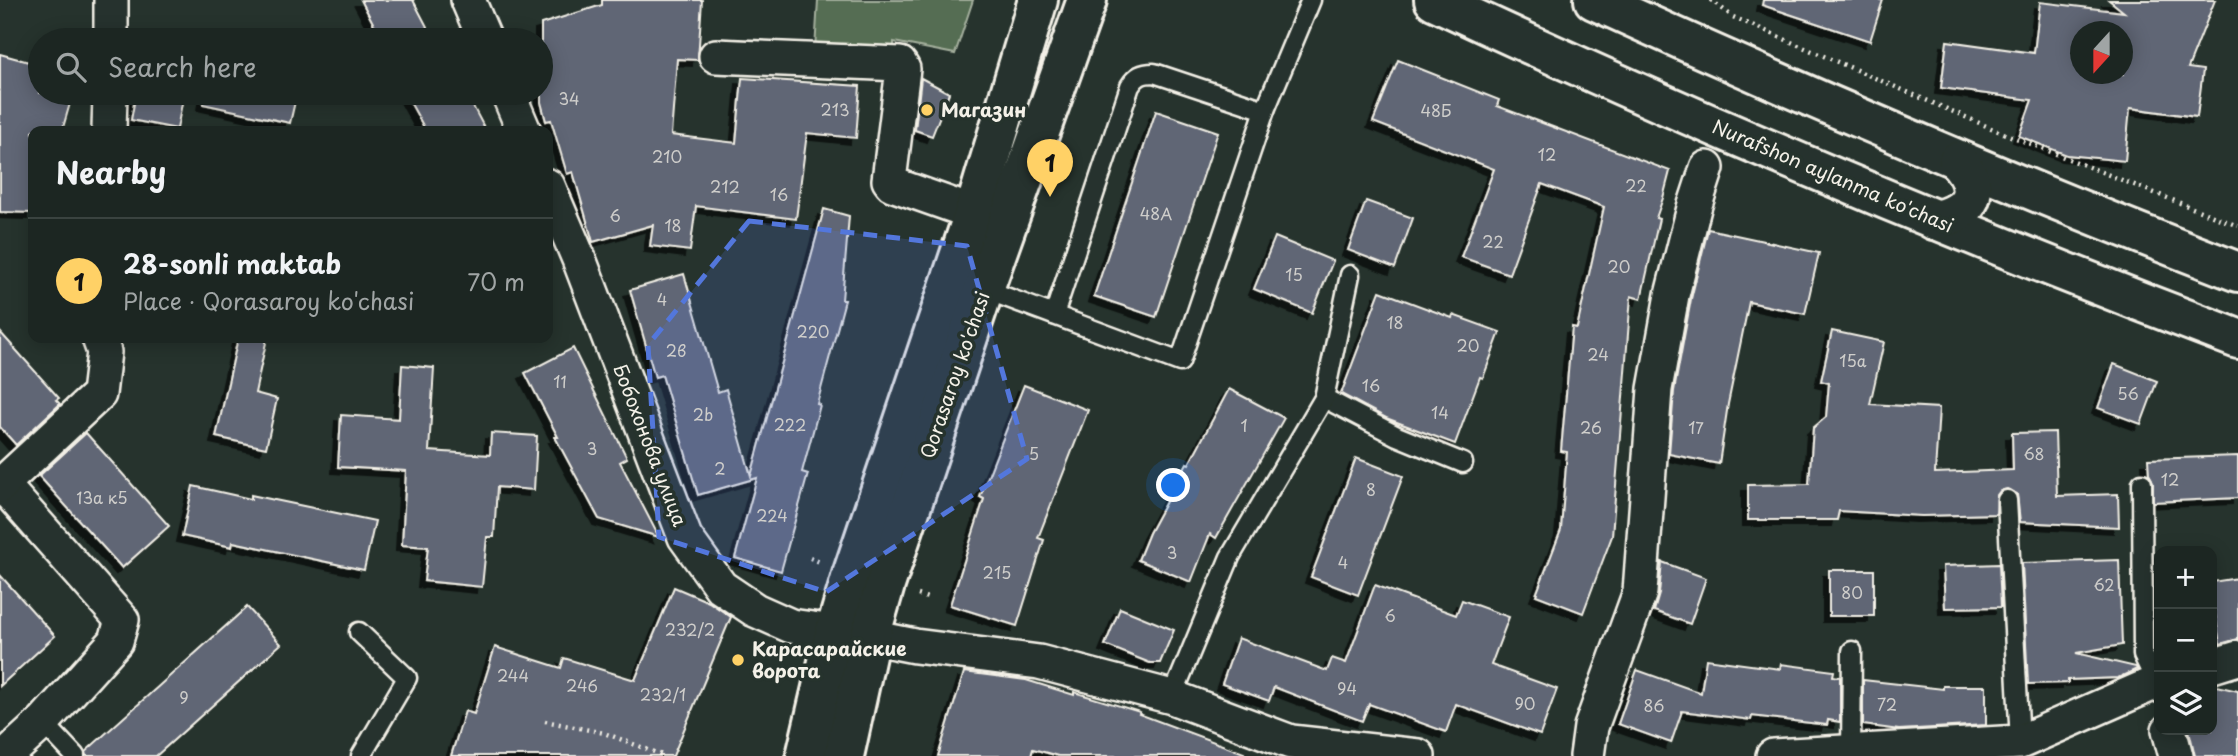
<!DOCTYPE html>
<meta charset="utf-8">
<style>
:root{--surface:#1c2622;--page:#29322f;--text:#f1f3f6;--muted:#a0a5a5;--line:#3a4340;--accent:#ffd166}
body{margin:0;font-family:"Playpen Sans",sans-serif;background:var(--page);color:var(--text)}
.controls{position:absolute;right:21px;bottom:21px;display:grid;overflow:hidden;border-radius:14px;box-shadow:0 4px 18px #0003}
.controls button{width:63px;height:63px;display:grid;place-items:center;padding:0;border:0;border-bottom:2px solid var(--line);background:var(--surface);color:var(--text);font:35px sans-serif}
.compass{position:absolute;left:2070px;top:21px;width:63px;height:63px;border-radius:50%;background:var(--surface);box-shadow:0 4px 18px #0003;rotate:201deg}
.you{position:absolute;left:1174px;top:486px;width:24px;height:24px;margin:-18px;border:5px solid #fff;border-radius:50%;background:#1a73e8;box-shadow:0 0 0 10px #1a73e833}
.badge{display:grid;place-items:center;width:46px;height:46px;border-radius:50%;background:var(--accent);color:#111;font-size:23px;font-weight:700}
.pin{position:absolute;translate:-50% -58px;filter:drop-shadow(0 2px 4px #0008)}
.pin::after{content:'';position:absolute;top:37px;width:24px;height:21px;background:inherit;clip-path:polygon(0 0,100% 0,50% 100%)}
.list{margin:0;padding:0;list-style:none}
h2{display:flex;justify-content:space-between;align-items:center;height:91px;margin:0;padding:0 28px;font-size:30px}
h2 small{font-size:23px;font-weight:400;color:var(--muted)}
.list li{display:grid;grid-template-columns:46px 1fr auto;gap:21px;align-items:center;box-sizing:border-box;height:126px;padding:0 28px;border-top:2px solid var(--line)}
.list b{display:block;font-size:26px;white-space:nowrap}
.list p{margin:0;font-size:23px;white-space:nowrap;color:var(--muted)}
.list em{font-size:23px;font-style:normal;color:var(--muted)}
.icon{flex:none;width:38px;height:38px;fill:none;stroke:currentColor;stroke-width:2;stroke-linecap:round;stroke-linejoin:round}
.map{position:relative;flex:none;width:2238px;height:756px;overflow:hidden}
.search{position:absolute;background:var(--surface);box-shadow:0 4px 18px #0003;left:28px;top:28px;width:525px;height:77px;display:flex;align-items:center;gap:18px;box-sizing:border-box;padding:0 24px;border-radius:38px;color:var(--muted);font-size:26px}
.panel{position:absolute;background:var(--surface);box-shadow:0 4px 18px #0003;left:28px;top:126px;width:525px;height:217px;border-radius:14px}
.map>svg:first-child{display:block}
</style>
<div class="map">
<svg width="2238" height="756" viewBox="0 0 2238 756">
<defs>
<filter id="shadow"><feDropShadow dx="-6" dy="6" stdDeviation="0" flood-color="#0009"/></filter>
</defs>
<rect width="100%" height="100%" fill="#26332d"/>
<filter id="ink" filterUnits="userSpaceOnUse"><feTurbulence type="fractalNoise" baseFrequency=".0143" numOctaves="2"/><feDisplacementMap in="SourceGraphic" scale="14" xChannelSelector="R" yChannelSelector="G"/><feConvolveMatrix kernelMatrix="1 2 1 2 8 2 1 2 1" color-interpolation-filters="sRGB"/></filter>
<g filter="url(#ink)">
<polygon fill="#556d52" stroke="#a4af9d" stroke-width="2" points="818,0 973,0 955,54 894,42 894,56 815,50"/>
<g fill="#606674" stroke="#f4f1e8" stroke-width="2" fill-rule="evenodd" filter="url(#shadow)">
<polygon points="361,0 413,0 434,40 382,40"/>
<polygon points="602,0 702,0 698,60 677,59 671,135 736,143 742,78 860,86 856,138 807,133 796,219 696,206 690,251 650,246 653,225 593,242 573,172 567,174 551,120 546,121 541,102 541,24 602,5"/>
<polygon points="1763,0 1883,0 1870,41 1762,5"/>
<path d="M2109 0H2215L2188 68 2203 70 2197 117 2130 108 2125 161 2067 155 2019 136 2032 100 1941 88 1947 41 2034 53 2040 2 2124 12ZM2081 32H2123V74H2081Z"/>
<polygon points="0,54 40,65 40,93 73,93 62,131 33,131 33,213 0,212"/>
<polygon points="1398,60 1499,100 1497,106 1670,171 1663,198 1656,218 1659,219 1641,299 1631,296 1612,536 1583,613 1536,595 1561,530 1567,452 1561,451 1572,327 1577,328 1604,207 1542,184 1509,274 1461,257 1494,169 1373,122"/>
<polygon points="921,78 949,93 932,136 915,130"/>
<polygon points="136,93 184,93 177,129 131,120"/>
<polygon points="205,93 297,93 290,123 203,104"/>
<polygon points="405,93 466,93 486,131 426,131"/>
<polygon points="1156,111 1218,132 1156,317 1094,296"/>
<polygon points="1366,201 1413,218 1395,268 1348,250"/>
<polygon points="824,209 849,216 842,300 845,300 817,404 820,405 802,472 808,474 781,571 735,558 757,478 698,495 662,375 655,377 630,290 684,274 718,392 726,389 751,476"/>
<polygon points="1708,229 1819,253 1805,314 1749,302 1728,404 1719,464 1669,454 1674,391 1691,299"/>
<polygon points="1275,237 1333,261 1312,313 1254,289"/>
<polygon points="1380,291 1452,318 1453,315 1500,332 1483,378 1480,377 1455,444 1386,418 1341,394"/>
<polygon points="1832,331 1884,342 1870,404 1939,408 1935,473 2013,470 2012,433 2055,432 2057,496 2118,494 2119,527 2020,522 2017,494 2007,489 2000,491 1997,495 1996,514 1922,516 1839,511 1837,520 1748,520 1748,485 1809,484 1813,428 1826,417 1829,383 1821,381"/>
<polygon points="0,332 59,398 56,400 60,404 16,445 0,427"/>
<polygon points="238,338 267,338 255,393 277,399 266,448 216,437"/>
<polygon points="573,348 627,458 620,462 659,537 599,519 555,437 558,437 525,373"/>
<polygon points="2114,364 2157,381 2141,424 2098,408"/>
<polygon points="402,365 434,368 429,451 490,455 491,433 537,436 534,490 497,487 494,537 487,537 482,587 424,581 428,547 402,545 406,471 338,467 341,415 399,419"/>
<polygon points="1024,385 1088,410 1038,538 1044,540 1017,626 950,605 984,499 980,497"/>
<polygon points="1229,389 1284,418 1216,538 1210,534 1191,582 1138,560 1149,533 1187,463 1189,464"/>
<polygon points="86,433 169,526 122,568 39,476"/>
<polygon points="2238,456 2238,498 2153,502 2153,482 2149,474 2148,459"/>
<polygon points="1356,458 1403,476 1358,595 1311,577"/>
<polygon points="193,486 251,499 251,495 375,521 364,570 233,542 232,547 182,536"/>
<polygon points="2119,560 2122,645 2076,653 2136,667 2137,669 2118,678 2068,680 2068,683 2028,684 2022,563"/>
<polygon points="1662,562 1706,578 1690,624 1654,611 1659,594"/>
<polygon points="1999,564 2001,607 1945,608 1943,566"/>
<rect x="1829" y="570" width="45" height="46"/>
<polygon points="0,575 55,636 0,686"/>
<polygon points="2238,578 2238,639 2220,644 2212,596 2212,582"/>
<polygon points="1375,585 1456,615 1462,600 1509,617 1491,665 1557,689 1540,735 1456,704 1446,732 1369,704 1362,721 1274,687 1269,701 1222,684 1238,638 1327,671 1332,658 1346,663"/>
<polygon points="674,587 709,602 731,617 673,756 451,756 465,711 474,714 495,647 561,668 564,658 635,680"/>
<polygon points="247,607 281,644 156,756 86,756 85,752"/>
<polygon points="1120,608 1174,630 1160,663 1150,663 1105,645"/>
<polygon points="1706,659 1780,669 1781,664 1834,671 1833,676 1840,677 1840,722 1828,720 1827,725 1752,716 1751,720 1682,711 1671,743 1618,724 1637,670 1701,693"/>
<polygon points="964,672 1026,680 1074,695 1074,692 1140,712 1139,714 1244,753 1243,756 1058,756 1033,749 1031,756 938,756"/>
<polygon points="1863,680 1943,689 1943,686 1986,686 1986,725 1899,730 1863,725"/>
<polygon points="2212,685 2238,691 2238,756 2195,756 2189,730 2212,730"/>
</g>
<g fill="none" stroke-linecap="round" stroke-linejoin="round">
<defs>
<g id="lane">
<polyline points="984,289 1180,362 1265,110 1311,0"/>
<path d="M1054 315 1130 86C1136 76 1142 73 1154 73L1265 110"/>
<polyline points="1324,398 1397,436 1463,463"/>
<polyline points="2142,483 2143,655 2156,682"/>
<polyline points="2007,500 2020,742"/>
<polyline points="359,632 407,678 361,756"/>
<polyline points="1172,697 1230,557 1324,398 1350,275"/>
<polyline points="43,722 75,756"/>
<polyline points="1851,753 1852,651"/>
</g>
<g id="street">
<polyline points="468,0 485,40"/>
<polyline points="111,40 111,0"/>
<polyline points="716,56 900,64 903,69 889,180 892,184 974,213"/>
<polyline points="508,93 524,131"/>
<polyline points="109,131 110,93"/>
<polyline points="548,186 579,259 685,537 721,587 755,610 791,626 870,637 915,646 1039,662 1172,697 1291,742 1418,756"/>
<polyline points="0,482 122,620 116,641 43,722 6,756"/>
<polyline points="0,486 99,394 104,352 99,338"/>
<polyline points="2212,666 2238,658"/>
<polyline points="2169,730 2176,756"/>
<polyline points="1587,756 1591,727 1640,592 1655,389 1672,295 1694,208 1707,168"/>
<polyline points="1773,756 2020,742 2159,681"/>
</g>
<g id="secondary">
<polyline points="806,756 835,632 852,575 974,213 1038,0"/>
<polyline points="844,756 870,637 885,585 984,289 1087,0"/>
</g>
<g id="primary">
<path d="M1434 0C1698 123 1966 236 2238 339"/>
<path d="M1594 0C1806 97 2020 188 2238 272"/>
<path d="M1934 220C1971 214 1984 190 1958 161"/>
</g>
</defs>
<use href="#lane" stroke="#f4f1e8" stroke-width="23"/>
<use href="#street" stroke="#f4f1e8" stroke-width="38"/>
<use href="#secondary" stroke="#f4f1e8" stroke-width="44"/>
<use href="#primary" stroke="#f4f1e8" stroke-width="44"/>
<g stroke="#f4f1e8" stroke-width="4.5" stroke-dasharray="2 5" stroke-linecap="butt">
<polyline points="1711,0 1733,17 1998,131 2238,226"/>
<polyline points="810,558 820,562"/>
<polyline points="918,595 931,599"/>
<polyline points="545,721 604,733 665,756"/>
</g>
<use href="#lane" stroke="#26332d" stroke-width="18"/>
<use href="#street" stroke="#26332d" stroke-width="33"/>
<use href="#secondary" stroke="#26332d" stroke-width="38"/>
<use href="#primary" stroke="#26332d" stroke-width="38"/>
</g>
</g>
<path fill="#5377dc" fill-opacity="0.2" stroke="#5377dc" stroke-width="5" stroke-dasharray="14 9" stroke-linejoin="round" d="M749 221 967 246 1027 459 826 592 659 537 648 345Z"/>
<g fill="#ffd166" stroke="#26332d" stroke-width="2.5">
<circle cx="927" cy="110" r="7"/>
<circle cx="738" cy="660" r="7"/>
</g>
<g text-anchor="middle" stroke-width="7" stroke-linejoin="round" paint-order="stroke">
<g font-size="16" fill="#cfcecb">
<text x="569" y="105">34</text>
<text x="835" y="116">213</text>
<text x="1436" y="117">48Б</text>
<text x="1547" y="161">12</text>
<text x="667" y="163">210</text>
<text x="1636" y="192">22</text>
<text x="725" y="193">212</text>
<text x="779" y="201">16</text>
<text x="1156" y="220">48A</text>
<text x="615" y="222">6</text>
<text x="673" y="232">18</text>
<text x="1493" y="248">22</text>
<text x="1619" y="273">20</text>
<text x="1294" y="281">15</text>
<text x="662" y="306">4</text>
<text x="1395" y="329">18</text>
<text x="813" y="338">220</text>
<text x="1468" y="352">20</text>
<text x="676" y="357">2в</text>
<text x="1598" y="361">24</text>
<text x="1853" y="367">15a</text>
<text x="560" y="388">11</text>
<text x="1371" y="392">16</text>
<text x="2128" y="400">56</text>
<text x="1440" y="419">14</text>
<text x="703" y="421">2b</text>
<text x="790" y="431">222</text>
<text x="1244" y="432">1</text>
<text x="1591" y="434">26</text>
<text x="1696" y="434">17</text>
<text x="592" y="455">3</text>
<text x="1034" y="460">5</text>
<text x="2034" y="460">68</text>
<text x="720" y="475">2</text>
<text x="2170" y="486">12</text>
<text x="1371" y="496">8</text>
<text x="102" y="504">13a к5</text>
<text x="772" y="522">224</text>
<text x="1172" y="559">3</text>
<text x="1343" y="569">4</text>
<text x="997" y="579">215</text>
<text x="2104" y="591">62</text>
<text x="1852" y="599">80</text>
<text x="1390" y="622">6</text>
<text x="690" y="636">232/2</text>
<text x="513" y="682">244</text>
<text x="582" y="692">246</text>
<text x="1347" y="695">94</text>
<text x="663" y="701">232/1</text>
<text x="184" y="704">9</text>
<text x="1525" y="710">90</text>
<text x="1887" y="711">72</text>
<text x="1654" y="712">86</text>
</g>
<g font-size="19" font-weight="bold" fill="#f4f1e8" stroke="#26332d" text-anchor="start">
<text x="941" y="117">Магазин</text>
<text x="752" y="656">Карасарайские<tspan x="752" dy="22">ворота</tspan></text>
</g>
<g font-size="19" fill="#f4f1e8" stroke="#26332d">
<text transform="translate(1833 176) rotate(23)" y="7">Nurafshon aylanma ko'chasi</text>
<text transform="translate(955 375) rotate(-71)" y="7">Qorasaroy ko'chasi</text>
<text transform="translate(650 445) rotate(69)" y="7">Бобохонова улица</text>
</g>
</g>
</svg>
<div class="controls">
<button>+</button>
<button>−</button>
<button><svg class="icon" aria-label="layers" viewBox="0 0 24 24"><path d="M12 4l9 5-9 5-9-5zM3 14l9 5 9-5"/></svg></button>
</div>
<svg class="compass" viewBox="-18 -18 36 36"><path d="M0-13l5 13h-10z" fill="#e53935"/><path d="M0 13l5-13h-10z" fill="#a0a5a5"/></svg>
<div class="you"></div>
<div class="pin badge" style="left:1050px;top:197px">1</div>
<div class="search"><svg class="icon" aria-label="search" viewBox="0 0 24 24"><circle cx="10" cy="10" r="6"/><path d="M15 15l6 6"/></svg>Search here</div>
<section class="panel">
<h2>Nearby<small></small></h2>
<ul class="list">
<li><span class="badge">1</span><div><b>28-sonli maktab</b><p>Place · Qorasaroy ko'chasi</p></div><em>70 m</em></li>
</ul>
</section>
</div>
